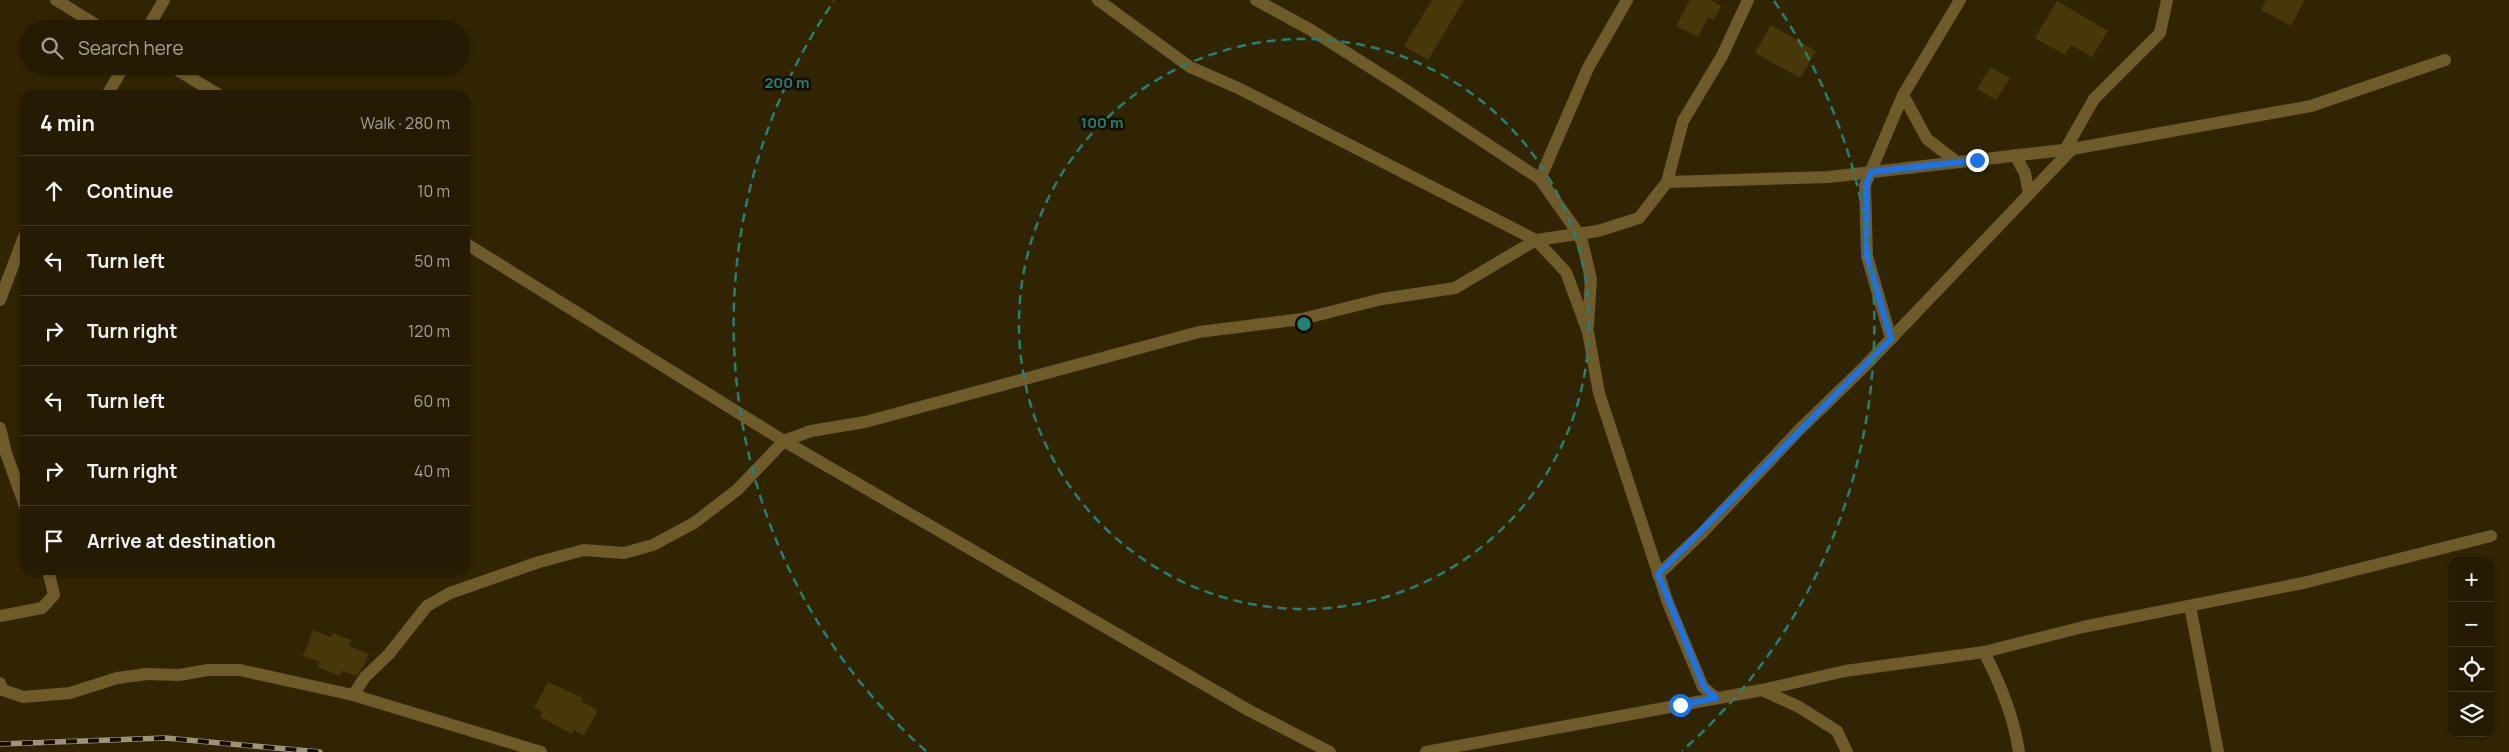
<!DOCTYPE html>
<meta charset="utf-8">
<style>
:root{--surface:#241b02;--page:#2c240c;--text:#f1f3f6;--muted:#a3a199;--line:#413924}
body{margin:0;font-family:Manrope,sans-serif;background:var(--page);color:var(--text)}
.controls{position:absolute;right:15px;bottom:15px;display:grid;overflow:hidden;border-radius:10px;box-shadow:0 1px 4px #0004}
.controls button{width:45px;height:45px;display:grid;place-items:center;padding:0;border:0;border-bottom:1px solid var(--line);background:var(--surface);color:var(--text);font:25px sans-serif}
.stop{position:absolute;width:15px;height:15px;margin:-11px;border:4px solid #1a73e8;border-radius:50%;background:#fff}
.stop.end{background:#1a73e8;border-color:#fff;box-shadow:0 1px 5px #0008}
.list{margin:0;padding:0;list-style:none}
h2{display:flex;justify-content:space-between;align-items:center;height:65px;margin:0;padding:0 20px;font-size:21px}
h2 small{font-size:16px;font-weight:400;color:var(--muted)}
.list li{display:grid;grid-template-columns:32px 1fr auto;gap:15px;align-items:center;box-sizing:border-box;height:70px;padding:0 20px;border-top:1px solid var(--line)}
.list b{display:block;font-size:19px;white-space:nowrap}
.list em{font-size:16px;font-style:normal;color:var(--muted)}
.icon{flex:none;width:28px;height:28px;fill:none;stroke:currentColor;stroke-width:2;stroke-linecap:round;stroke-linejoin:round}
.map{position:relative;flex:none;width:2509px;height:752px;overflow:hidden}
.search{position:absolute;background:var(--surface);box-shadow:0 1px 4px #0004;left:20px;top:20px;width:450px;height:55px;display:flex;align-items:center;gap:12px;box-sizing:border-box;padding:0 18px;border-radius:28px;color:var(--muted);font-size:19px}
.panel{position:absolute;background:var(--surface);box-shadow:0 1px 4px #0004;left:20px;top:90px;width:450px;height:485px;border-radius:15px}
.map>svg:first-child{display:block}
</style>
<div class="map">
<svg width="2509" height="752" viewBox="0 0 2509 752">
<rect width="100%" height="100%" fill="#302402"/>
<g fill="#483809">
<polygon points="1432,0 1464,0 1428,60 1404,46"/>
<polygon points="1690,0 1711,0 1721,6 1714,20 1708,17 1698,37 1676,26"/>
<polygon points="2266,0 2305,0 2291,26 2261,10"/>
<polygon points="2057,1 2108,31 2092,57 2071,45 2065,55 2035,38"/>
<polygon points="1771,25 1816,51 1800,78 1755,53"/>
<polygon points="1991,67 2010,78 1996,100 1977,89"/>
<polygon points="313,630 331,637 333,633 351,640 349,646 369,654 363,667 356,676 342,671 340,676 317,667 320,662 303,656"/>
<polygon points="548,682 583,698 581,701 598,710 584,736 574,730 572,734 540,717 543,712 534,708"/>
</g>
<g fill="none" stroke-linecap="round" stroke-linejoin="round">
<g stroke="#6e5b29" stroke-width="12">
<polyline points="56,0 103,29"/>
<polyline points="1098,0 1190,67 1238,88 1536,240 1566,272 1588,332 1599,393 1668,603 1703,687 1716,698"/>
<polyline points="1256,0 1311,30 1398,85 1540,179 1578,233 1583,245 1591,279 1588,326"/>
<polyline points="147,29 164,0"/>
<polyline points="171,66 219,95"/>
<polyline points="107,95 124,66"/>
<polyline points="1903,95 1927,139 1957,162"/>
<polyline points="2065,150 2094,99 2160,33 2167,0"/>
<polyline points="2015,155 2025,173 2029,194"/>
<polyline points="1540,179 1588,68 1627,0"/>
<polyline points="1667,182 1683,121 1722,56 1748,0"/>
<polyline points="465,243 784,441 1250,711 1330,752"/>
<polyline points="0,300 25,234"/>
<polyline points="1891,339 1867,256 1865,185 1903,95 1960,0"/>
<polyline points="0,428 6,453 25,506"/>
<polyline points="1658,575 1703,532 1799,430 1864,367 2072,149"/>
<polyline points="2190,606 2218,752"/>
<polyline points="0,616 42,608 54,595 48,570"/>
<path d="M1984 652C2000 683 2014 717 2019 752"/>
<polyline points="0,683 3,690 23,697 70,693 117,678 147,674 179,675 208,670 240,670 353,695 541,752"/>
<polyline points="1762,690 1799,707 1837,731 1847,752"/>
<polyline points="353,695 365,677 389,654 427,606 450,593 539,562 584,550 624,553 653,545 694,523 737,490 784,441 811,431 865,422 1199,332 1302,319 1382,299 1455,288 1536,240 1598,231 1639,218 1667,182 1829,177 2072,149 2311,106 2445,60"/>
<polyline points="1426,752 1762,690 1845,671 1984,652 2083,627 2303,583 2491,536"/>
</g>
<defs>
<polyline id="rail" points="0,744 165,738 320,752"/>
</defs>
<use href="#rail" stroke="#9c937b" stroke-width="5.5"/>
<use href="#rail" stroke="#130e03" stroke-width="4" stroke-dasharray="11" stroke-linecap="butt"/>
</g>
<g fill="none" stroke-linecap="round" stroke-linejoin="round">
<polyline stroke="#1a73e8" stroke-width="6" points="1680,705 1716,698 1704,687 1658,574 1891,339 1867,256 1866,185 1871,172 1977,160"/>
</g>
<g fill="none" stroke="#248077" stroke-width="2.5" stroke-dasharray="9 6">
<circle cx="1304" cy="324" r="285"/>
<path d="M926 751A570 570 0 0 1 834 1M1774 1A570 570 0 0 1 1682 751"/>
</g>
<circle cx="1304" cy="324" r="8" fill="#248077" stroke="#130e03" stroke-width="2.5"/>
<g font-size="15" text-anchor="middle" font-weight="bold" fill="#248077" stroke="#130e03" stroke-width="5" stroke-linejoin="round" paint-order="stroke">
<text x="787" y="88">200 m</text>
<text x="1102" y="128">100 m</text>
</g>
</svg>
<div class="controls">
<button>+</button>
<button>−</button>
<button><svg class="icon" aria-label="locate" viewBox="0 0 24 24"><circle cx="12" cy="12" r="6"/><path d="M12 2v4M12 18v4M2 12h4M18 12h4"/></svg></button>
<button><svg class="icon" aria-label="layers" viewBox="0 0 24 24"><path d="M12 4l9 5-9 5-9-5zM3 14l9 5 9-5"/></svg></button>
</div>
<div class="stop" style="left:1680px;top:705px"></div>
<div class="stop end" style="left:1977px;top:160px"></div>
<div class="search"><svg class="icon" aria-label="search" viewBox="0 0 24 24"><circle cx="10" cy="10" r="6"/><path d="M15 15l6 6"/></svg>Search here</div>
<section class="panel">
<h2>4 min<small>Walk · 280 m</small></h2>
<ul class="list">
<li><svg class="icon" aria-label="ahead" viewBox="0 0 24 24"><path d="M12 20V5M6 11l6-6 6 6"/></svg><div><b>Continue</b></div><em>10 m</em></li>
<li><svg class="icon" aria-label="left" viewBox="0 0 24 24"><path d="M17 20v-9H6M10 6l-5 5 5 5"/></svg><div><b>Turn left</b></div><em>50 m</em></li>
<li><svg class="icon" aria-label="right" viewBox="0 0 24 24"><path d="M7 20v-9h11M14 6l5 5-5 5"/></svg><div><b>Turn right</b></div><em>120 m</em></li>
<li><svg class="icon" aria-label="left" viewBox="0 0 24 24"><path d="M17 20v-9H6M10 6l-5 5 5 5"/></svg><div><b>Turn left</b></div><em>60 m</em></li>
<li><svg class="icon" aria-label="right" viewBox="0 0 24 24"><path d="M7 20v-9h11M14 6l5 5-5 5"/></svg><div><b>Turn right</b></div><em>40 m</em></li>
<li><svg class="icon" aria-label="arrive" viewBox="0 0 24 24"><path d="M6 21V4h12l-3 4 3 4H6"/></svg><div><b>Arrive at destination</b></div></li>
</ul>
</section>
</div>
